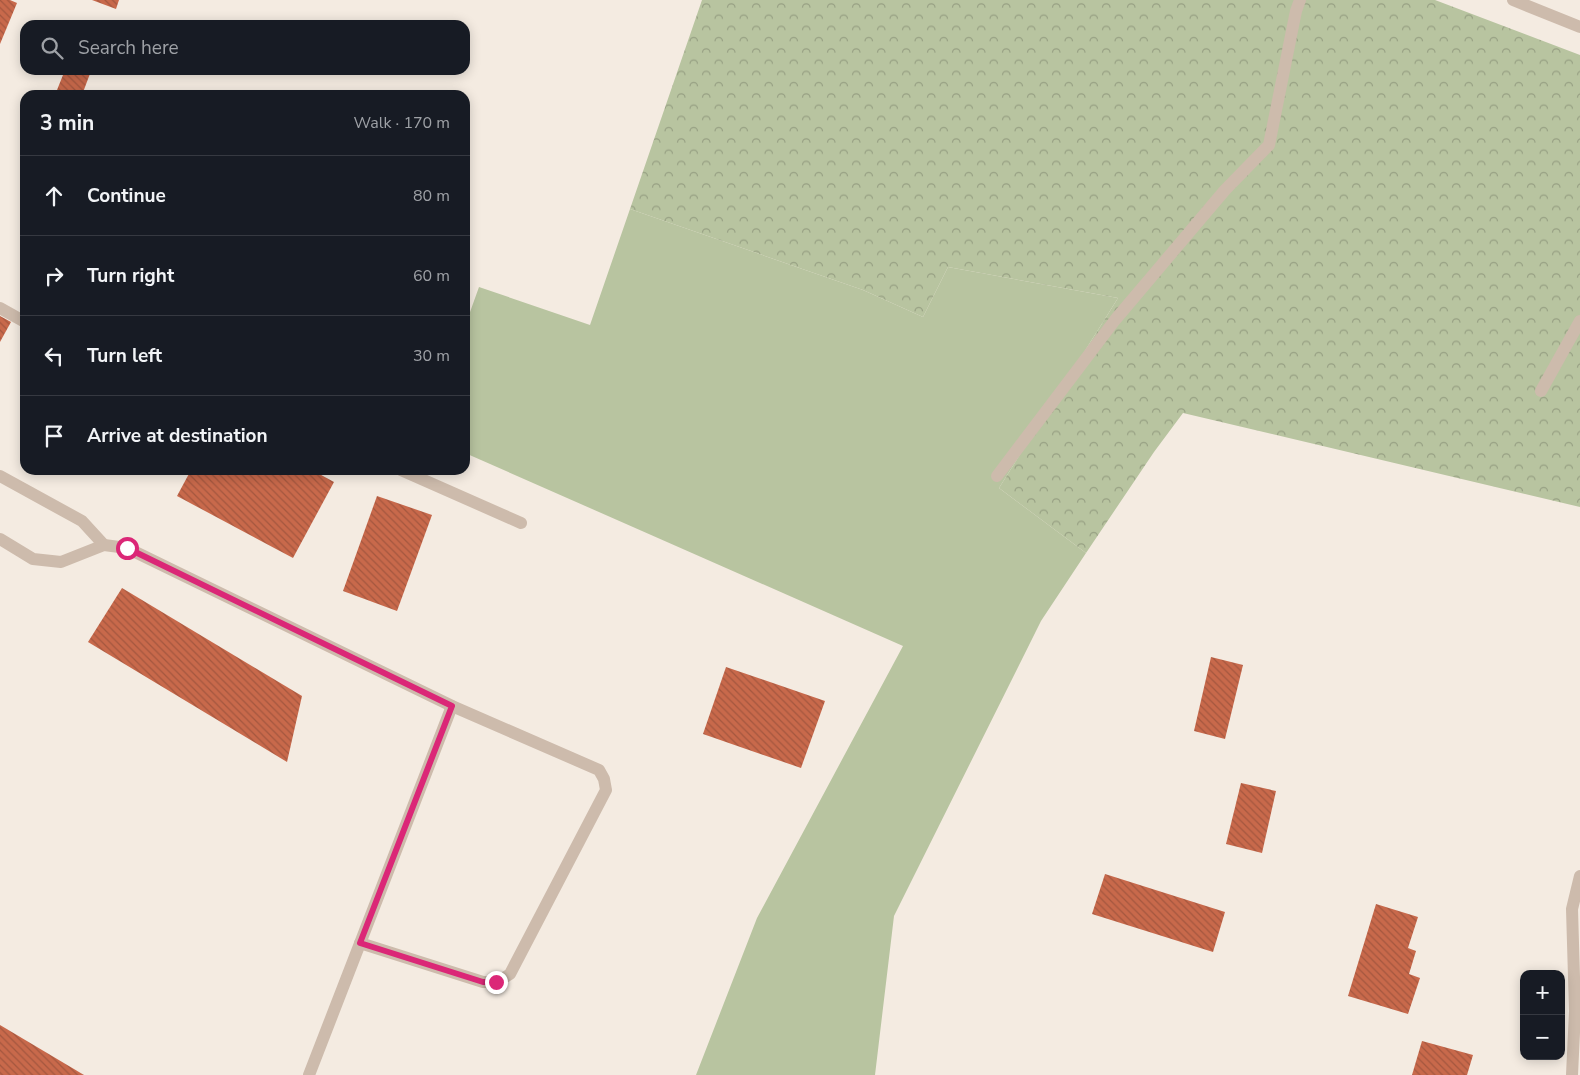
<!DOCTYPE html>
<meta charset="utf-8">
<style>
:root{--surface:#171b24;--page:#20242c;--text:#f1f3f6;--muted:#9ea1a6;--line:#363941}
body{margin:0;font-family:"Nunito Sans",sans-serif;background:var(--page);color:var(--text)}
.controls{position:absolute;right:15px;bottom:15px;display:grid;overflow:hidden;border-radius:10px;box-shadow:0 2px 12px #0003}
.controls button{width:45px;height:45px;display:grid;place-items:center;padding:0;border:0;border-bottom:1px solid var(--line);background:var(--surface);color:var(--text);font:25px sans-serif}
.stop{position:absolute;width:15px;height:15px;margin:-11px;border:4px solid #db2777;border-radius:50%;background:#fff}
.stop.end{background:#db2777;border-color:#fff;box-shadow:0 1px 5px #0008}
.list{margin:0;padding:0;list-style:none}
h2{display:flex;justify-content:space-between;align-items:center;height:65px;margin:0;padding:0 20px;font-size:21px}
h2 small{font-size:16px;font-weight:400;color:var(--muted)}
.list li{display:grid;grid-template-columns:32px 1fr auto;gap:15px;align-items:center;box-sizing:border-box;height:80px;padding:0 20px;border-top:1px solid var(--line)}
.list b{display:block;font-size:19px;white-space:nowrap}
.list em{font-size:16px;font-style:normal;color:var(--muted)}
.icon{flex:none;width:28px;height:28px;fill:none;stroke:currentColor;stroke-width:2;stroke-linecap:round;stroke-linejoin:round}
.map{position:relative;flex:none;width:1580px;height:1075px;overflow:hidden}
.search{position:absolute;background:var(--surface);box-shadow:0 2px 12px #0003;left:20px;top:20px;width:450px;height:55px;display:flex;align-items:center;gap:12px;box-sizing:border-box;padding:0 18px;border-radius:15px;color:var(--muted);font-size:19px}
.panel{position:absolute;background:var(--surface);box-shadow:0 2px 12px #0003;left:20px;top:90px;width:450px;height:385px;border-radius:15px}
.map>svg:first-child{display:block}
</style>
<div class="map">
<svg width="1580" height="1075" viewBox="0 0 1580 1075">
<defs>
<pattern id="forest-crowns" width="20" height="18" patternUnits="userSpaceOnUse" patternTransform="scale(1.25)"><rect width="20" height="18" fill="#b8c4a0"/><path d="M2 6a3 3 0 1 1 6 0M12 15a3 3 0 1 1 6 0" fill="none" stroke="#97a083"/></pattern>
<pattern id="building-back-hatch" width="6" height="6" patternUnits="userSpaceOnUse" patternTransform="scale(1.25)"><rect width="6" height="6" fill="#c8694b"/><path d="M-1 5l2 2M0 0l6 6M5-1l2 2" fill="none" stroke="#a4573f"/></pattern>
</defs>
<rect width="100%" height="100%" fill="#f4ebe1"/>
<polygon fill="#b8c4a0" points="630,209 863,290 923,317 948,267 1118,298 999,488 1086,553 1041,621 894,916 875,1075 696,1075 757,918 903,646 465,453 465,326 479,287 590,325"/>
<polygon fill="url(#forest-crowns)" points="702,0 1435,0 1580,55 1580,507 1183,413 1154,452 1086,553 999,488 1118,298 948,267 923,317 863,290 630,209"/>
<g fill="url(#building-back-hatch)">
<polygon points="0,0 10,0 17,3 0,44"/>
<polygon points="92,0 119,0 116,9"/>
<polygon points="65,70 91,71 82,95 55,95"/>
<polygon points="0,316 11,322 0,342"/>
<polygon points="191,470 312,470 334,482 293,558 177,496"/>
<polygon points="377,496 432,515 397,611 343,591"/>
<polygon points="122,588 302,696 287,762 88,642"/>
<polygon points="1211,657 1243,665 1225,739 1194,731"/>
<polygon points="726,667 825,701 801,768 703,734"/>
<polygon points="1241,783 1276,791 1262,853 1226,844"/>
<polygon points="1105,874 1225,912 1213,952 1092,914"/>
<polygon points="1376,904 1418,917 1408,948 1416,951 1409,974 1420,978 1408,1014 1348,996"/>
<polygon points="0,1025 84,1075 0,1075"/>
<polygon points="1422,1041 1473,1055 1467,1075 1412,1075"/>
</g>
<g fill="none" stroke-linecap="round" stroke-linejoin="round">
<g stroke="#cdbbac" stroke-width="12">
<polyline points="1513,0 1580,27"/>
<polyline points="0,308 25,322"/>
<polyline points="1541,391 1580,321"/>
<polyline points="401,470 521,523"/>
<polyline points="0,476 82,521 104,545"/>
<polyline points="997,476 1115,320 1225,190 1269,145 1296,11 1300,0"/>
<polyline points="0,539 33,559 61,562 104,545 127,548 452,706 599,770 604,779 606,790 510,974 497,982 483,982 360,943"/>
<polyline points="309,1075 452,706"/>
<polyline points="1572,1075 1575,1011 1572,909 1580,876"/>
</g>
</g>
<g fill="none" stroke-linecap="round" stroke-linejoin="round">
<polyline stroke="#db2777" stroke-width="6" points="127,548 452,706 360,943 483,982 496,982"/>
</g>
</svg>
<div class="controls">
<button>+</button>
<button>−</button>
</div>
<div class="stop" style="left:127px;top:548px"></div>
<div class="stop end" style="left:496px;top:982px"></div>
<div class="search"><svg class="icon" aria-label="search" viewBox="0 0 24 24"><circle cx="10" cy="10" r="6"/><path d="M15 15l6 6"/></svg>Search here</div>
<section class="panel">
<h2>3 min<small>Walk · 170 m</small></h2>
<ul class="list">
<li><svg class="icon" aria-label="ahead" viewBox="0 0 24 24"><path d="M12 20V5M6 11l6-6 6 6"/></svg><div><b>Continue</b></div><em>80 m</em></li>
<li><svg class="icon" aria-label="right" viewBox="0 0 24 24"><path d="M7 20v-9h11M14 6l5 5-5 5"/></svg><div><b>Turn right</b></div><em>60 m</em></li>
<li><svg class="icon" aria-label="left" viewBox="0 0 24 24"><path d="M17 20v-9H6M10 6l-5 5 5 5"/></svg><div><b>Turn left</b></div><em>30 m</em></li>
<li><svg class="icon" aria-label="arrive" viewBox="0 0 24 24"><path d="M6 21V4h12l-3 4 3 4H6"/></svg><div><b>Arrive at destination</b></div></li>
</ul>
</section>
</div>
